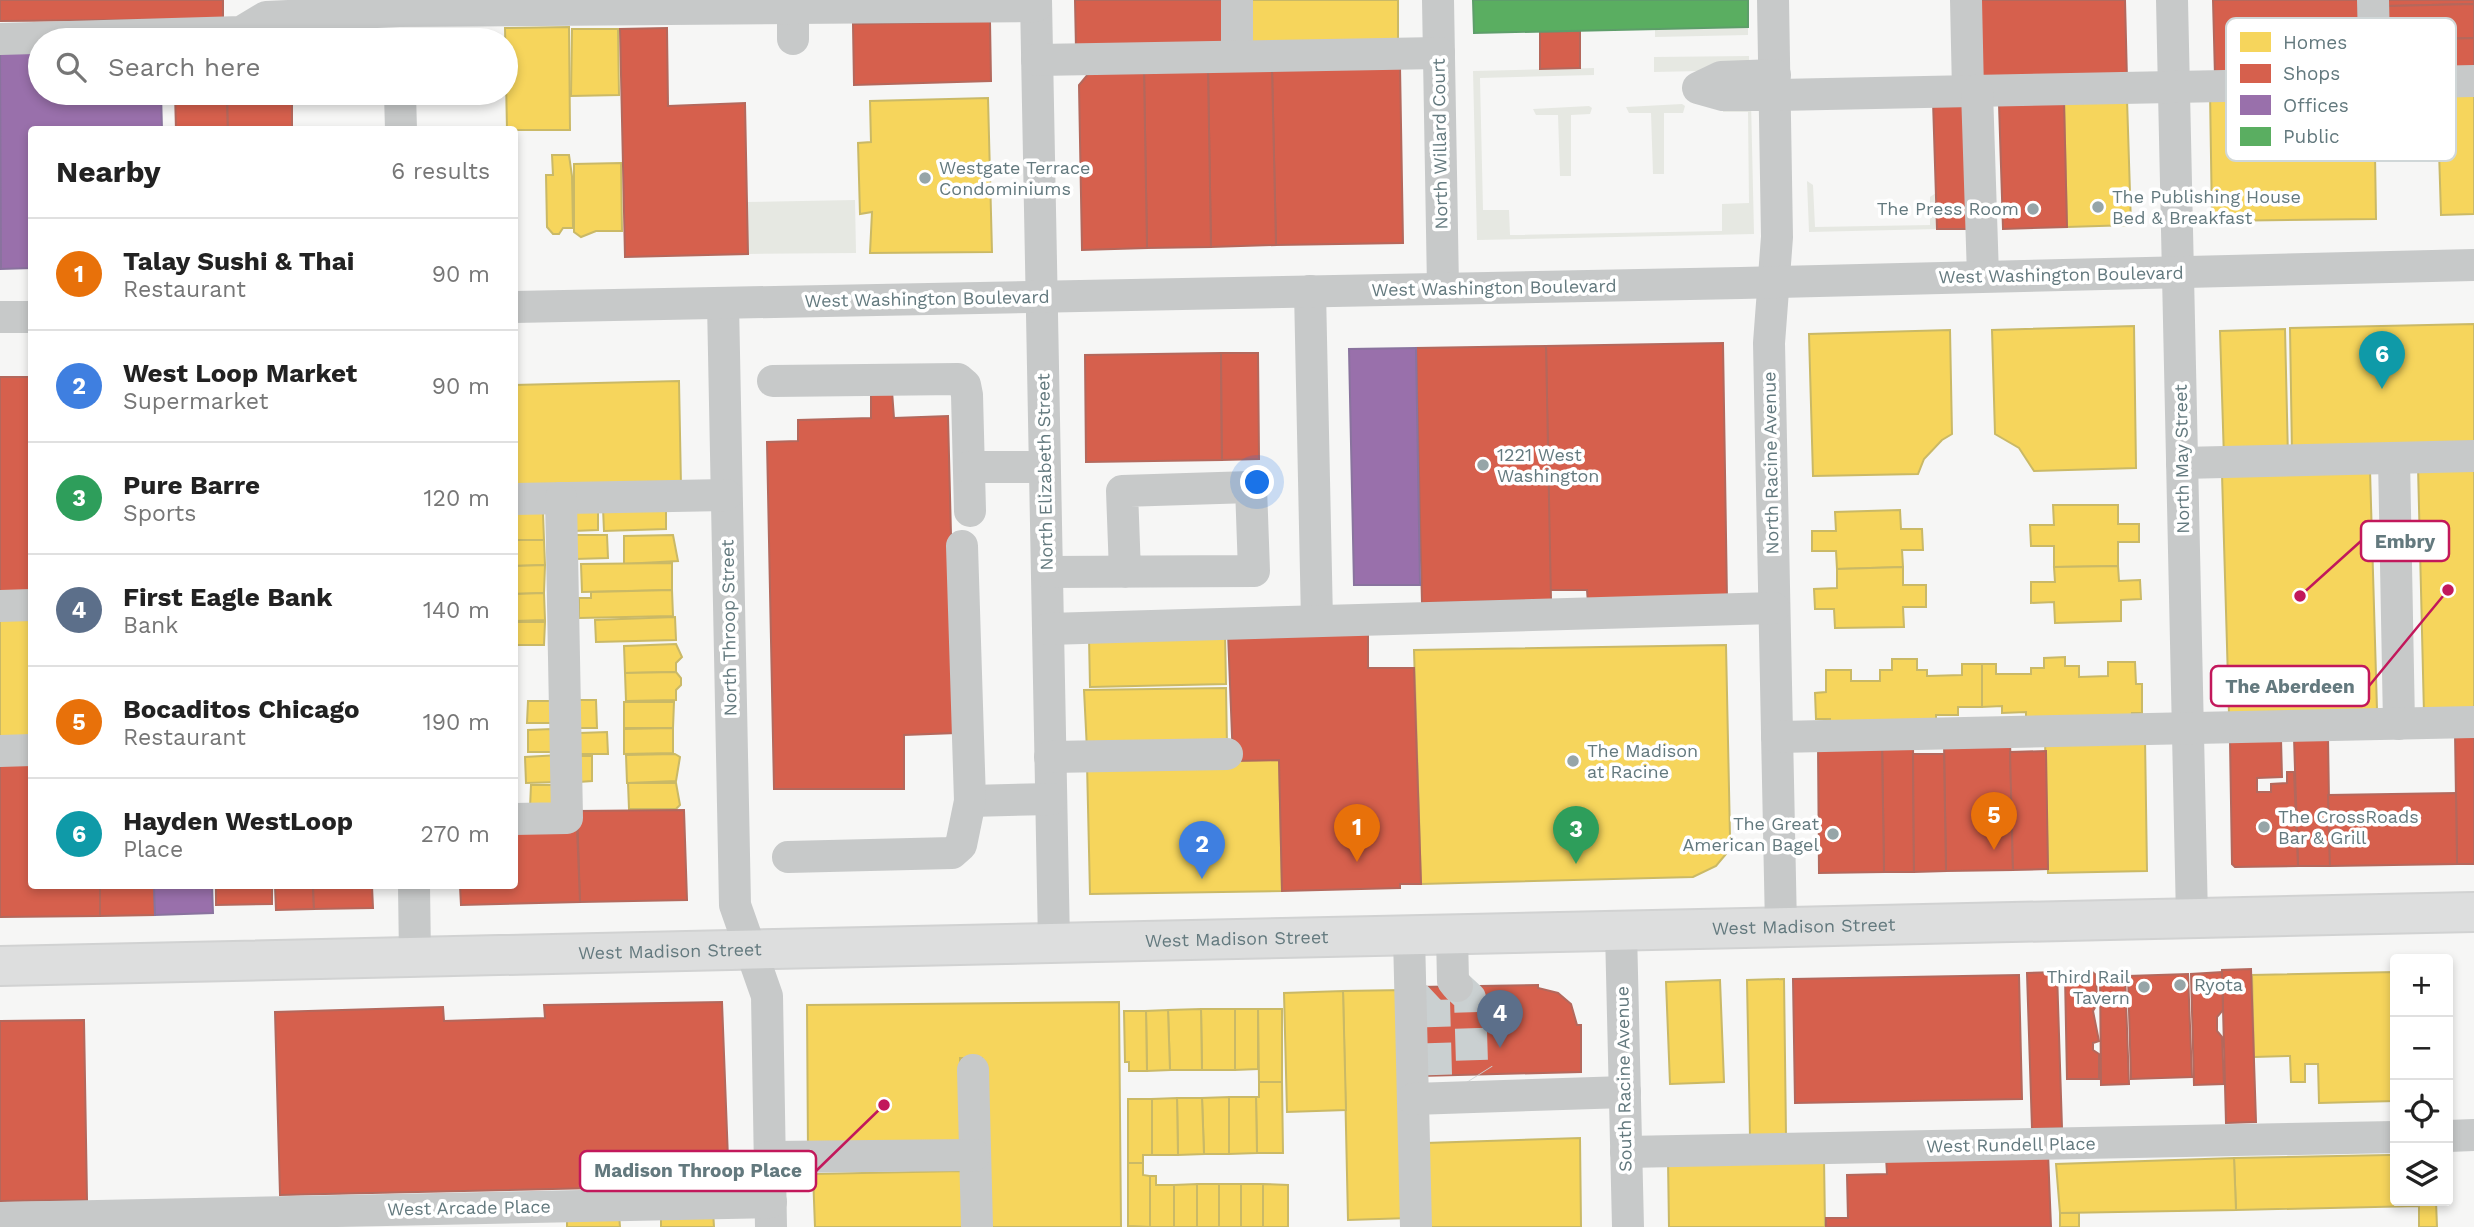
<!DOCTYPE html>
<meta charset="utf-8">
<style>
:root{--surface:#fff;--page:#f6f6f6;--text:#222;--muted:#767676;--line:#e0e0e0;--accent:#0f766e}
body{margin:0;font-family:"Work Sans",sans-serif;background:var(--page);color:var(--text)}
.controls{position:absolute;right:21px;bottom:21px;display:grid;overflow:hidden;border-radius:7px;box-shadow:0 4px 10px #0003}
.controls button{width:63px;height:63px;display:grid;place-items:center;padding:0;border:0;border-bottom:2px solid var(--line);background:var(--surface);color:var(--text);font:35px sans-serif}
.you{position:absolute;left:1258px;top:483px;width:24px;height:24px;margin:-18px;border:5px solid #fff;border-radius:50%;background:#1a73e8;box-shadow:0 0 0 10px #1a73e833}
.badge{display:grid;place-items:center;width:46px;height:46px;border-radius:50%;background:var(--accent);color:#fff;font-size:23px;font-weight:700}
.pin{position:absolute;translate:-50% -58px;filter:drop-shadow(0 2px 4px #0008)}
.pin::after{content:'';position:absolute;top:37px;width:24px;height:21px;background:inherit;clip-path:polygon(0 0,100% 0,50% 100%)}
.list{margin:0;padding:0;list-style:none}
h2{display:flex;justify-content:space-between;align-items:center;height:91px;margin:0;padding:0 28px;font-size:30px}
h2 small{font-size:23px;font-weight:400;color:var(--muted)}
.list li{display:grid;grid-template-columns:46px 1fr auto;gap:21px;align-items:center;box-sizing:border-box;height:112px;padding:0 28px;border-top:2px solid var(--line)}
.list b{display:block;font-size:26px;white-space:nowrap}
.list p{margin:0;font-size:23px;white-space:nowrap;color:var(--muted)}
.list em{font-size:23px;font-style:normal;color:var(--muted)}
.icon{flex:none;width:38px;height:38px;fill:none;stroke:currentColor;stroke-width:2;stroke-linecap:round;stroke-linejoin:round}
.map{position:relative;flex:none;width:2474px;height:1227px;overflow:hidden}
.search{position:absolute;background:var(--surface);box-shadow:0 4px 10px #0003;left:28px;top:28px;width:490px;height:77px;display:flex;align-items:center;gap:18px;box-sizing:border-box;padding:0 24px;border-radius:38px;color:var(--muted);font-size:26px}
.panel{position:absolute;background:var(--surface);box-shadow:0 4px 10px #0003;left:28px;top:126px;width:490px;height:763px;border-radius:7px}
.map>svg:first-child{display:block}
</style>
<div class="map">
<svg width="2474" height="1227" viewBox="0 0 2474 1227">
<rect width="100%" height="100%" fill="#f6f6f5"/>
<g fill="#e6e8e2">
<polygon points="1748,27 1748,35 1655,37 1655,29"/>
<polygon points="1749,56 1749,70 1654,72 1654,57"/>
<polygon points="1594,68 1594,75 1480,78 1483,210 1509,210 1510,235 1722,231 1722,204 1749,203 1748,112 1723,112 1723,102 1751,101 1754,234 1477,240 1473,71"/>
<polygon points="1682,104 1685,106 1683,113 1664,113 1664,174 1653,174 1651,113 1629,113 1626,107"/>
<polygon points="1589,106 1592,108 1590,114 1571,115 1571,176 1560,176 1558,115 1536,115 1533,109"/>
<polygon points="1807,181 1813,185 1815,227 1930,225 1930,197 1936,193 1937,229 1809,232"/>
<polygon points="855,200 856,253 748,254 747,202"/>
</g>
<g fill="#f6d55c" stroke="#cab966" stroke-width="2">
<polygon points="1249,0 1398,0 1398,48 1250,50"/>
<polygon points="569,27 570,130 507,130 505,28"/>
<polygon points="572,29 618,29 619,95 571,96"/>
<polygon points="2474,86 2474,214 2441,215 2437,87"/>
<polygon points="2374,89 2376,219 2212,221 2210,91"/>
<polygon points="988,98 992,252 870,253 872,212 860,214 858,143 871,142 870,101"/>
<polygon points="2127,99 2131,225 2067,227 2064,101"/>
<polygon points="552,155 569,155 572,176 573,228 563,228 559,234 553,234 547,227 546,175 553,175"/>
<polygon points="621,163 622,231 596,231 581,237 574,232 574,164"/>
<polygon points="2474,324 2474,450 2292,454 2290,328"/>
<polygon points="2134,326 2136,468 2034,471 2019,448 1995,434 1992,330"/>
<polygon points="2285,329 2288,458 2224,459 2220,331"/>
<polygon points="1950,330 1952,434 1942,440 1924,459 1918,474 1813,476 1809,334"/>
<polygon points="679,381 681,487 514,489 514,385"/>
<polygon points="2474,465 2474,713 2424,714 2418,466"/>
<polygon points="2370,470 2377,710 2229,714 2222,474"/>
<polygon points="2053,505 2118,505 2118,524 2139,524 2139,542 2118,542 2118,566 2054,567 2054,546 2031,546 2030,525 2054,525"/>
<polygon points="666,506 666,529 604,531 603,508"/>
<polygon points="574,508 598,508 598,530 573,531"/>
<polygon points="1900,510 1901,529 1922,529 1923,550 1902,550 1903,567 1837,569 1836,551 1812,551 1812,531 1836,531 1835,512"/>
<polygon points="514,513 543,513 544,540 514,540"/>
<polygon points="575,535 607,535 608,558 576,559"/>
<polygon points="673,535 678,561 624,564 624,536"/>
<polygon points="514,540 544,540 545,565 514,566"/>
<polygon points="672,563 672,590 582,592 581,564"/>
<polygon points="545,565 544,593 514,594 514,566"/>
<polygon points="2118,566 2119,581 2140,580 2141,599 2121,600 2121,621 2055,623 2054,602 2031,603 2031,582 2055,582 2054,567"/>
<polygon points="1903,567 1903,585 1926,585 1926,607 1903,607 1904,627 1835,628 1834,609 1815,609 1814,589 1837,588 1837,569"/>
<polygon points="672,590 673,616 579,618 579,598 591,598 591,592"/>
<polygon points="544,593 545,620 514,621 514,594"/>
<polygon points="675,617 676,640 596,642 595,620"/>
<polygon points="32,618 32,745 0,745 0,619"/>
<polygon points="514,622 545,622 544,645 514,645"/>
<polygon points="1225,633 1226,684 1090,687 1089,637"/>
<polygon points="676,644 682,657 676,663 676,672 625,673 624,646"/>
<polygon points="1726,645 1730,837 1726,854 1716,866 1693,877 1421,884 1414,650"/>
<polygon points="2065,657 2065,666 2079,666 2079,677 2108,676 2108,662 2135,662 2136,684 2142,684 2142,713 2132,713 2132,718 2026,719 2026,712 2002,713 2002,706 1982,707 1982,664 1996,664 1996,674 2031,674 2031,668 2044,668 2044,658"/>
<polygon points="1892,659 1917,659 1917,670 1927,670 1927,676 1962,675 1962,664 1982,664 1982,707 1958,707 1958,715 1936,715 1936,723 1830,724 1830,719 1816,719 1815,693 1826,692 1826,670 1851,670 1851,681 1880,681 1880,670 1892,670"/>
<polygon points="676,672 681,678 681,685 676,690 676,700 626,701 625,673"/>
<polygon points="1226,688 1227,747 1087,750 1084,690"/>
<polygon points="576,700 596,700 597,728 576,728"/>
<polygon points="528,701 552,701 552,723 527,723"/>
<polygon points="624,702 674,702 673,728 624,728"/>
<polygon points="673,728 673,753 624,754 624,729"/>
<polygon points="552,729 553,752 528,752 528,730"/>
<polygon points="607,732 608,754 579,754 580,733"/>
<polygon points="2145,738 2147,871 2048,873 2045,739"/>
<polygon points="675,754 680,757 676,781 627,783 626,755"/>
<polygon points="559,755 559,782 526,783 525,757"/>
<polygon points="578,756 592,756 592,781 579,782"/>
<polygon points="1279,760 1282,891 1090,894 1087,763"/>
<polygon points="628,783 676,783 680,805 676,809 629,809"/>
<polygon points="531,785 554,785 555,807 530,808"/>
<polygon points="2395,972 2395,1101 2319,1103 2318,1064 2305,1064 2305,1082 2291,1082 2290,1056 2254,1057 2252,975"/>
<polygon points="1784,979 1786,1136 1750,1137 1747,980"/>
<polygon points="1720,980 1724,1082 1670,1084 1666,982"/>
<polygon points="1405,990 1410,1218 1348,1220 1343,991"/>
<polygon points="1343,991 1346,1110 1287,1112 1284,993"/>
<polygon points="1119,1002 1121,1227 984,1227 982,1058 960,1058 961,1152 808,1153 807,1005"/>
<polygon points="1201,1009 1235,1009 1235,1070 1202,1070"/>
<polygon points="1201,1009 1202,1070 1170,1070 1168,1010"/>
<polygon points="1235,1009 1258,1009 1258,1069 1235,1070"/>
<polygon points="1258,1009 1282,1009 1282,1082 1259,1082"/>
<polygon points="1168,1010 1170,1070 1147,1071 1146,1011"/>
<polygon points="1124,1011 1146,1011 1147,1071 1129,1071 1129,1062 1125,1062"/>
<polygon points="1259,1082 1282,1082 1283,1153 1257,1153 1256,1097 1259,1097"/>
<polygon points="1229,1097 1229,1154 1204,1154 1202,1098"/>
<polygon points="1229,1097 1256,1097 1257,1153 1229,1154"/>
<polygon points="1177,1098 1202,1098 1204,1154 1178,1155"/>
<polygon points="1177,1098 1178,1155 1152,1155 1152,1099"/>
<polygon points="1128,1099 1152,1099 1152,1155 1143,1155 1143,1163 1128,1163"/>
<polygon points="1580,1138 1581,1227 1427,1227 1426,1143"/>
<polygon points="2389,1155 2395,1155 2395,1201 2436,1201 2437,1227 2419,1227 2419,1206 2236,1210 2234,1158"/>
<polygon points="1824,1158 1825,1227 1669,1227 1668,1160"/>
<polygon points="2234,1158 2236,1210 2060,1213 2056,1164"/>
<polygon points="1128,1163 1143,1163 1143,1175 1150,1176 1150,1227 1128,1226"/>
<polygon points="962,1171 963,1227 815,1227 813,1174"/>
<polygon points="1150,1176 1156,1176 1156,1185 1174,1185 1174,1227 1150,1227"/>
<polygon points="1197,1184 1197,1227 1174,1227 1174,1185"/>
<rect x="1197" y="1184" width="22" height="43"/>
<rect x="1219" y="1184" width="22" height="43"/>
<rect x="1241" y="1184" width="22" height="43"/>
<polygon points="1263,1184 1288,1185 1288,1227 1263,1227"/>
<polygon points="713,1211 714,1227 661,1227 661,1213"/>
<rect x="2060" y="1213" width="19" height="14"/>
<polygon points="619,1214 620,1227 567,1227 567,1215"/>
</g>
<g fill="#d6604d" stroke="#b4685c" stroke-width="2">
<polygon points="0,0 223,0 223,19 0,21"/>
<polygon points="1075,0 1226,0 1227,37 1218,47 1076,49"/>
<polygon points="1977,0 2125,0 2127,80 1980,77"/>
<polygon points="2213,0 2358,0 2360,73 2215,76"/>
<polygon points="2388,0 2474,0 2474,4 2388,6"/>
<polygon points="2474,4 2474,38 2389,40 2388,6"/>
<polygon points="990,21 991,81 854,85 853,24"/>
<polygon points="667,28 668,106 745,103 748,254 625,257 620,29"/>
<polygon points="1580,31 1580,68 1540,69 1540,32"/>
<polygon points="2474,38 2474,72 2415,74 2414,40"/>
<polygon points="1400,66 1403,243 1276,245 1272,69"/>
<polygon points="1272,69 1276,245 1211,247 1208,70"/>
<polygon points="1208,70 1211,247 1147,248 1144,71"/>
<polygon points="1144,71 1147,248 1082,250 1079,85 1089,73"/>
<polygon points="175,93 227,93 228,130 176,130"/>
<polygon points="227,93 292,93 292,130 228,130"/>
<polygon points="1933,101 1966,101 1968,229 1937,229"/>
<polygon points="2064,101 2067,227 2003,229 1999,104"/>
<polygon points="1723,343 1727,600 1588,603 1587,590 1550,590 1546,346"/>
<polygon points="1546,346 1551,600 1422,603 1416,348"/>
<polygon points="1221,353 1222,460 1086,462 1085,355"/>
<polygon points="1221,353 1258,353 1259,459 1222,460"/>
<polygon points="0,377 32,377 32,592 0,593"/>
<polygon points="871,391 892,391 894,418 948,416 956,733 904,735 904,789 774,789 767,442 798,441 798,420 871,418"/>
<polygon points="1368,631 1368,668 1414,668 1421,884 1400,884 1400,888 1282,891 1279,760 1233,761 1228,633"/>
<polygon points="2455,732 2474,732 2474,864 2457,864"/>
<polygon points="2294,737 2328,737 2330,866 2298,866"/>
<polygon points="2010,739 2013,870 1946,871 1944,741"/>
<polygon points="2281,739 2282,777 2257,778 2257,792 2271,792 2271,784 2287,783 2287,772 2294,772 2298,866 2235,867 2232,864 2230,740"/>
<polygon points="1882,743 1913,743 1914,872 1884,872"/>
<polygon points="1882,743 1884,872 1819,873 1818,744"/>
<polygon points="2046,751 2048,869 2013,870 2010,752"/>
<polygon points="1913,754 1944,754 1946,871 1914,872"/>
<polygon points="0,764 32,764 32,886 100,886 100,916 0,917"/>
<polygon points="2456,793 2457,864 2330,866 2328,795"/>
<polygon points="684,810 687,900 580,902 577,811"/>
<polygon points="577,827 580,902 461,905 460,886 514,886 514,828"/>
<polygon points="100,886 154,886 155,915 100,916"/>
<polygon points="216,886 272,886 272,904 216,905"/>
<polygon points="275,886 313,886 314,909 276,910"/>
<polygon points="313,886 372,886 373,908 314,909"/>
<polygon points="2251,969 2256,1122 2226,1123 2222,970"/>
<polygon points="2090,970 2096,975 2097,1004 2093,1011 2099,1041 2093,1043 2093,1050 2099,1054 2099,1079 2067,1079 2065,976 2080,975"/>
<polygon points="2057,972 2062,1128 2032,1129 2027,973"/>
<polygon points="2222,972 2223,1010 2217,1017 2217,1031 2222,1037 2224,1084 2194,1085 2191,974"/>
<polygon points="2100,973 2125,973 2129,1084 2101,1085"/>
<polygon points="2188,974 2192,1077 2131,1079 2128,976"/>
<polygon points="2019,975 2022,1099 1795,1103 1793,979"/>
<polygon points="1538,985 1538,988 1558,993 1571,1004 1577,1025 1581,1025 1581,1072 1420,1076 1418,987"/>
<polygon points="722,1002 729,1185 280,1195 275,1012 443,1007 444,1021 545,1018 544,1005"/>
<polygon points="84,1020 87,1200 0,1201 0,1021"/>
<polygon points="2048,1153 2051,1227 1826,1227 1826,1218 1848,1218 1847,1175 1887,1174 1886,1157"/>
</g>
<g fill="#9970ab" stroke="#89739e" stroke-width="2">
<polygon points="0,50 40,50 40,93 161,93 162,130 32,130 32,268 1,269"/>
<polygon points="1416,348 1420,585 1354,585 1349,349"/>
<polygon points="154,886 212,886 213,913 155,915"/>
</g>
<polygon fill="#5aae61" stroke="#5d9e6a" stroke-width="2" points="1473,0 1748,0 1748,27 1474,33"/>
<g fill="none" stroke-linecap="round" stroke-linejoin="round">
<g stroke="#cad0d1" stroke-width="32" stroke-dasharray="32 16" stroke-linecap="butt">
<polyline points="1457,986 1470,998 1472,1064 1479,1075"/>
<polyline points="1436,1075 1434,1000 1449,986"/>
</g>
<defs>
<g id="major">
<path id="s1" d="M0 966 2474 912"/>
</g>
</defs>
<use href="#major" stroke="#d1d2d2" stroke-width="42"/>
<g stroke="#c7c9c9" stroke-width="32">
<polyline points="1036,0 1054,943"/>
<polyline points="1237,0 1237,56"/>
<polyline points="1438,0 1443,288"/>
<polyline points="1773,0 1777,237 1769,343 1781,927"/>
<polyline points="1966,0 1968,91"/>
<polyline points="2172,0 2192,918"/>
<polyline points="2373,0 2375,83"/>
<polyline points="793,7 793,39"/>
<polyline points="0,39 241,32 266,17 399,11 1036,6"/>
<polyline points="1037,60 1439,53"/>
<polyline points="1775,75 1721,77 1698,88 1723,95 1775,95 2474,81"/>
<polyline points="1977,91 1983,276"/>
<polyline points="400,93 401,130"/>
<polyline points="1310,291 1317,621"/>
<polyline points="723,303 735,905 767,996 771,1227"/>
<polyline points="514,307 1741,283 2474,265"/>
<polyline points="0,317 32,317"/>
<polyline points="773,381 958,379 965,385 967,395 970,511"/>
<polyline points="2394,458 2399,724"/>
<polyline points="2182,463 2474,456"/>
<polyline points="969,467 1044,467"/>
<polyline points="514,499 726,495"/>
<polyline points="1047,572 1254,571 1251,487 1122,491 1125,572"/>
<polyline points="0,606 32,605"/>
<polyline points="1048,629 1774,608"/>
<polyline points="1777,737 2474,722"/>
<polyline points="0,751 32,750"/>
<polyline points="1050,757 1227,754"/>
<polyline points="970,801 1051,799"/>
<polyline points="514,819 567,818 561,498"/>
<polyline points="788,857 952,853 961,845 970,801 962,546"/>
<polyline points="414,886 415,957"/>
<polyline points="1621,931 1628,1227"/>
<polyline points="1452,935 1453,981 1457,986"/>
<polyline points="1409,936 1416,1227"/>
<polyline points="973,1070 977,1227"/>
<polyline points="1413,1099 1625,1092"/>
<polyline points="2448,1136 2474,1135"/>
<polyline points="1626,1152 2395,1137"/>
<polyline points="770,1157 974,1155"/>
<polyline points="0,1218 771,1202"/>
</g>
<use href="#major" stroke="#dddede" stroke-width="38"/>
</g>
<g fill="#96a5a8" stroke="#fff" stroke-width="2.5">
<circle cx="925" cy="178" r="7"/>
<circle cx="2098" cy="207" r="7"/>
<circle cx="2033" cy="209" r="7"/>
<circle cx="1483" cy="465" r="7"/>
<circle cx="1573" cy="761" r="7"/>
<circle cx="2264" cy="827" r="7"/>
<circle cx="1833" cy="834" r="7"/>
<circle cx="2180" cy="985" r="7"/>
<circle cx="2144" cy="987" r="7"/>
</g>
<g text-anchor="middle" stroke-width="7" stroke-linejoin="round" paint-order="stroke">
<g font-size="18" fill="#63797e" stroke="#fff">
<text transform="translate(1440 144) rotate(-91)" y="6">North Willard Court</text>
<text transform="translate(2061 275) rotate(-1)" y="6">West Washington Boulevard</text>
<text transform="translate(1494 288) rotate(-1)" y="6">West Washington Boulevard</text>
<text transform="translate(927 299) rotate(-1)" y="6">West Washington Boulevard</text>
<text transform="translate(2182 459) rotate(-91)" y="6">North May Street</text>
<text transform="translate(1771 463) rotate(-91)" y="6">North Racine Avenue</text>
<text transform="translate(1045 472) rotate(-91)" y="6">North Elizabeth Street</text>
<text transform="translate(729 628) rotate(-91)" y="6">North Throop Street</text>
<text dy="6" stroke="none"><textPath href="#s1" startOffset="1804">West Madison Street</textPath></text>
<text dy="6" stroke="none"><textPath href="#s1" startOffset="1237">West Madison Street</textPath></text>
<text dy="6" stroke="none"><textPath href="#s1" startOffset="670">West Madison Street</textPath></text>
<text transform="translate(1624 1079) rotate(-91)" y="6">South Racine Avenue</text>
<text transform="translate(2011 1145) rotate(-1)" y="6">West Rundell Place</text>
<text transform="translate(469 1208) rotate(-1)" y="6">West Arcade Place</text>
</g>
<g font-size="18" fill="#63797e" stroke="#fff" text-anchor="start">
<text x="939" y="174">Westgate Terrace<tspan x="939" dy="21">Condominiums</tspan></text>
<text x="2112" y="203">The Publishing House<tspan x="2112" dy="21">Bed &amp; Breakfast</tspan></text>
<text x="2019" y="215" text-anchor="end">The Press Room</text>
<text x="1497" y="461">1221 West<tspan x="1497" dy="21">Washington</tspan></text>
<text x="1587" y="757">The Madison<tspan x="1587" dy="21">at Racine</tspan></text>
<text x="2278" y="823">The CrossRoads<tspan x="2278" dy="21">Bar &amp; Grill</tspan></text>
<text x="1819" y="830" text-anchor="end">The Great<tspan x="1819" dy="21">American Bagel</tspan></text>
<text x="2130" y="983" text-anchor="end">Third Rail<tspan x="2130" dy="21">Tavern</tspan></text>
<text x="2194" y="991">Ryota</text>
</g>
</g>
<rect x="2226" y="18" width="230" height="143" rx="10" fill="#fff" stroke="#d0d7d8" stroke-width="2"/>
<rect x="2240" y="32" width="31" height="20" fill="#f6d55c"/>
<rect x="2240" y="64" width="31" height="19" fill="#d6604d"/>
<rect x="2240" y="95" width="31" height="20" fill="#9970ab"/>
<rect x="2240" y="127" width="31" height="19" fill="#5aae61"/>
<g font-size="19" fill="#63797e">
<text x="2283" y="49">Homes</text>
<text x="2283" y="80">Shops</text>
<text x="2283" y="112">Offices</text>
<text x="2283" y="143">Public</text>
</g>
<path fill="none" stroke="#c2185b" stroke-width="2.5" d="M2300 596L2361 541M2448 590L2369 686M884 1105L816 1171"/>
<g fill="#c2185b" stroke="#fff" stroke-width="2.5">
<circle cx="2300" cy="596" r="7"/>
<circle cx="2448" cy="590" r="7"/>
<circle cx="884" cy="1105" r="7"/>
</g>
<g fill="#fff" stroke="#c2185b" stroke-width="2.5">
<rect x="2361" y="521" width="88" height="40" rx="7"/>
<rect x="2211" y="666" width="158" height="40" rx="7"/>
<rect x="580" y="1151" width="236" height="40" rx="7"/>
</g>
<g font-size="19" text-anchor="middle" font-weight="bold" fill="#63797e">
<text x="2405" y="548">Embry</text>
<text x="2290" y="693">The Aberdeen</text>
<text x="698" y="1177">Madison Throop Place</text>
</g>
</svg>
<div class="controls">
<button>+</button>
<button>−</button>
<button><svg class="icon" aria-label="locate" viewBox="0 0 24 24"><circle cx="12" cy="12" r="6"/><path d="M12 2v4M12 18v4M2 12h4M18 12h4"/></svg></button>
<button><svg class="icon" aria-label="layers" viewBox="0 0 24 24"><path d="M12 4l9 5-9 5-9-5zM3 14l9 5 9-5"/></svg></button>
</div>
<div class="you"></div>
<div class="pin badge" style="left:1357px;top:862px;background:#e8710a">1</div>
<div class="pin badge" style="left:1202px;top:879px;background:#3f7fe0">2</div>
<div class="pin badge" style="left:1576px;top:864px;background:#2e9e5b">3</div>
<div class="pin badge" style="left:1500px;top:1048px;background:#5c6f8a">4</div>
<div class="pin badge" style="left:1994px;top:850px;background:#e8710a">5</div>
<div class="pin badge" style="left:2382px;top:389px;background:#0f9aa8">6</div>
<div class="search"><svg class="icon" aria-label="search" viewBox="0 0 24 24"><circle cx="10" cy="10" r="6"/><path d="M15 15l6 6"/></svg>Search here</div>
<section class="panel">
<h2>Nearby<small>6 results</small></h2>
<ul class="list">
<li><span class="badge" style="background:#e8710a">1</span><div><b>Talay Sushi &amp; Thai</b><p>Restaurant</p></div><em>90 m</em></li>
<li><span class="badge" style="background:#3f7fe0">2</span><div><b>West Loop Market</b><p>Supermarket</p></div><em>90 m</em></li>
<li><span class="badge" style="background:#2e9e5b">3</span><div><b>Pure Barre</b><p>Sports</p></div><em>120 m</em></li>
<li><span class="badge" style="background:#5c6f8a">4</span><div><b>First Eagle Bank</b><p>Bank</p></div><em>140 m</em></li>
<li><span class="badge" style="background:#e8710a">5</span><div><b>Bocaditos Chicago</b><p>Restaurant</p></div><em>190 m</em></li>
<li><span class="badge" style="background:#0f9aa8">6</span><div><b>Hayden WestLoop</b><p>Place</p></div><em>270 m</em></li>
</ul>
</section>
</div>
